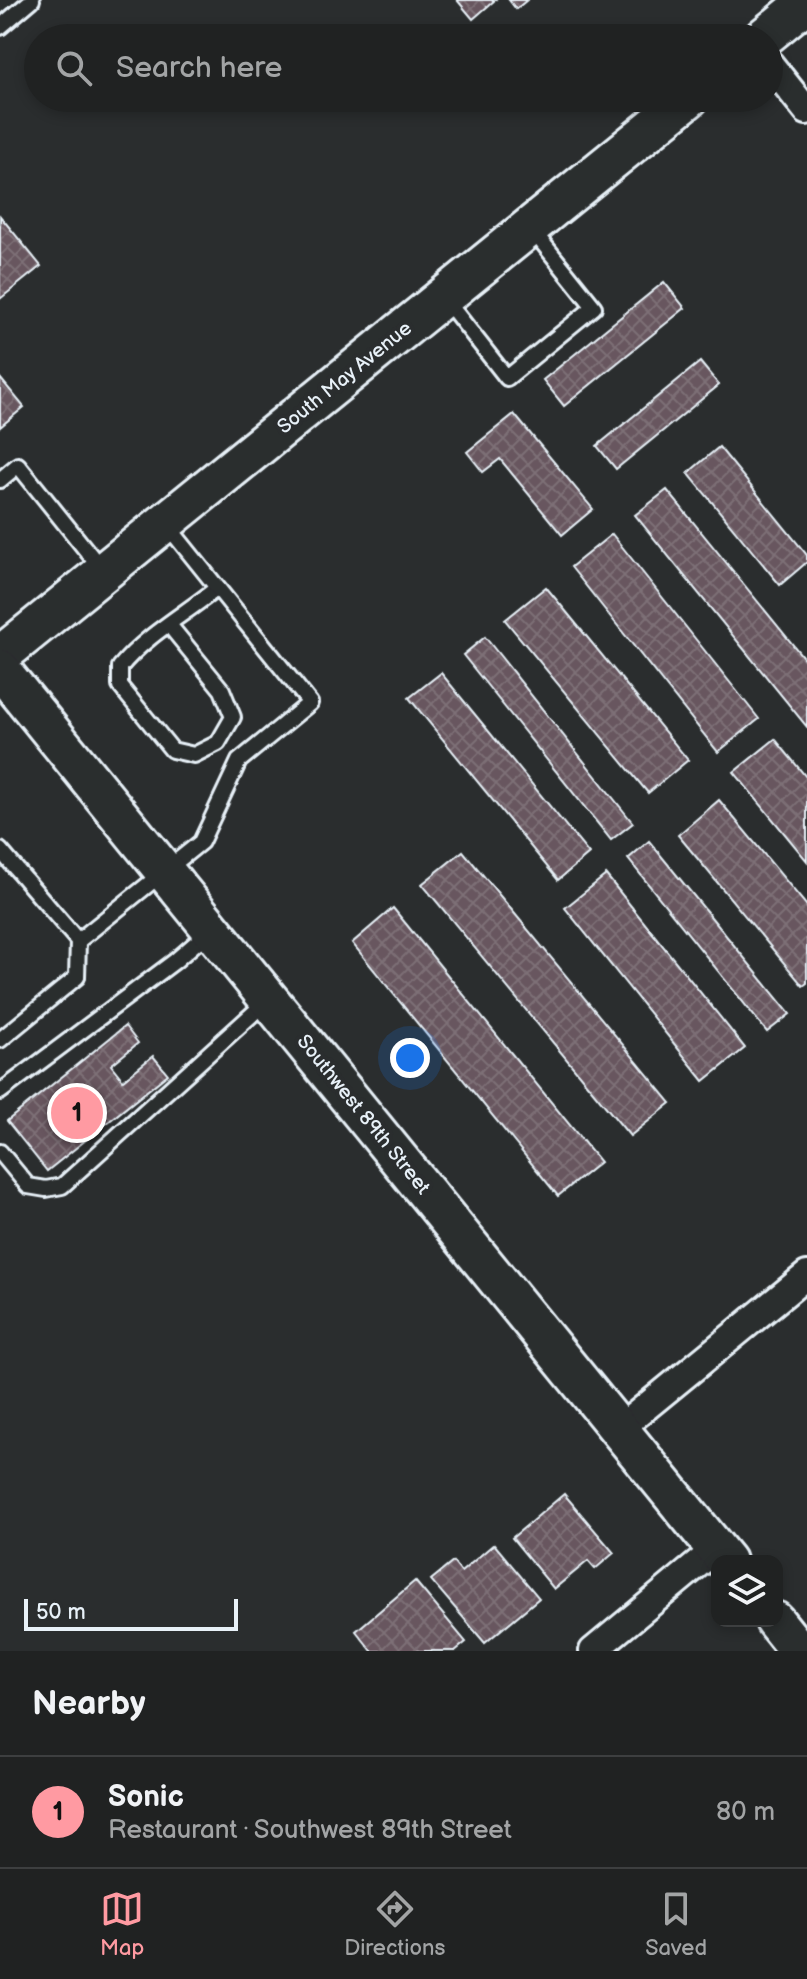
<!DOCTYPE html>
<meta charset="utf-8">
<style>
:root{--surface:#202222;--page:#2d2f2f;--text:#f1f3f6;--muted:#a2a4a5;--line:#3d3f40;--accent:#ff9aa2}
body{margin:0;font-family:"Balsamiq Sans",sans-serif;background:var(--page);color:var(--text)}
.controls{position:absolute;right:24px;bottom:24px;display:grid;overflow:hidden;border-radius:16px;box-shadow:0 4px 12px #0003}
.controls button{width:72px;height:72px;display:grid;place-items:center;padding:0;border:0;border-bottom:2px solid var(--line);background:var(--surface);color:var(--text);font:40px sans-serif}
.scale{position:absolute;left:24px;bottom:20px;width:214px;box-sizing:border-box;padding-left:8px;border:4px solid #e8f1f8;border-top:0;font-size:22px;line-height:28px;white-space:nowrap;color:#e8f1f8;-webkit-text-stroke:6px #2a2d2e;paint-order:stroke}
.you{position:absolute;left:410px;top:1058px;width:28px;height:28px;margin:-20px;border:6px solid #fff;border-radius:50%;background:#1a73e8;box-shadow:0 0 0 12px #1a73e833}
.badge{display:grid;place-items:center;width:52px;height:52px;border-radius:50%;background:var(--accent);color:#111;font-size:26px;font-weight:700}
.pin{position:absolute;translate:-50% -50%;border:4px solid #fff;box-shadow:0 2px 8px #0006}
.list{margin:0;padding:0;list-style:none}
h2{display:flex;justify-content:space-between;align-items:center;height:104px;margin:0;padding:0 32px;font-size:34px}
h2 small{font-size:26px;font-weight:400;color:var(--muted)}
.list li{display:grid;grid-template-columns:52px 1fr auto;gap:24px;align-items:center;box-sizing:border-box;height:112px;padding:0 32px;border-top:2px solid var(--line)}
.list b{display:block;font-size:30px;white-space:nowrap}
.list p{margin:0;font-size:26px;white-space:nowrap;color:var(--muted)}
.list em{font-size:26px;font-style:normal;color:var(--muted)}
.icon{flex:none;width:44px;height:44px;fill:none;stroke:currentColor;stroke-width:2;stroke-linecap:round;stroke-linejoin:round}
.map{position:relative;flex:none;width:807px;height:1651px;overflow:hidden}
.search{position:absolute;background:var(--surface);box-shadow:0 4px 12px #0003;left:24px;right:24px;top:24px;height:88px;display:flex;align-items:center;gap:20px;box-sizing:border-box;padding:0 28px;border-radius:44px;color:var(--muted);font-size:30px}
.sheet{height:216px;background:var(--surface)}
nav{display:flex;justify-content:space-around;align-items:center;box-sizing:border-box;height:112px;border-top:2px solid var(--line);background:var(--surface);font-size:22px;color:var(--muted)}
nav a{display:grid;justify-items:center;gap:4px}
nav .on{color:var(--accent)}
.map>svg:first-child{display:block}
</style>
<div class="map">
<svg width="807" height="1651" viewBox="0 0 807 1651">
<defs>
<pattern id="building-cross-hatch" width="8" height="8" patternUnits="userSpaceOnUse" patternTransform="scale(2)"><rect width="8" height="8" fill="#67565e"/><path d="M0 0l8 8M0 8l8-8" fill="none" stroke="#7d6f76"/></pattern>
</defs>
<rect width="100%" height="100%" fill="#2a2d2e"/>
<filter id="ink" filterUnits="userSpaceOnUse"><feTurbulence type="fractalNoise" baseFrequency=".0125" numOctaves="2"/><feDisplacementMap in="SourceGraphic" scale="16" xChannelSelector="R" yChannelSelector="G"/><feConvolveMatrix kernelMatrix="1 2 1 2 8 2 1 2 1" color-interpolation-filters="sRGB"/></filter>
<g filter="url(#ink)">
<g fill="url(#building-cross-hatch)" stroke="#e8f1f8" stroke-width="2">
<polygon points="457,0 495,0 473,19"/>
<polygon points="509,0 527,0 516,9"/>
<polygon points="0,216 41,266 0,299"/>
<polygon points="664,282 685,308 564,406 543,380"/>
<polygon points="700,362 719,385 616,469 597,446"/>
<polygon points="0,378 24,407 0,427"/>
<polygon points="514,414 593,509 562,535 500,459 483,472 467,452"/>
<polygon points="719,447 807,555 807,562 780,585 688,473"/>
<polygon points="667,490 807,662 807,727 635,515"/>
<polygon points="612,534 759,719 718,752 571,567"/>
<polygon points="546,587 688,760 648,793 505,620"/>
<polygon points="485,637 633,823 611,840 463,655"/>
<polygon points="441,673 589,854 558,880 409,698"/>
<polygon points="775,739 807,778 807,861 734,772"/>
<polygon points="719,800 807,906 807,983 803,986 678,835"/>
<polygon points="649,841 790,1014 767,1032 628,859"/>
<polygon points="463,851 671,1103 630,1136 422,884"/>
<polygon points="606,875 745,1048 704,1081 565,908"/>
<polygon points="393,908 600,1162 558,1196 352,943"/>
<polygon points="125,1026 138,1043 111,1065 123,1080 153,1056 168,1074 47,1171 7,1121"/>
<polygon points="564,1494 614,1553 595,1569 588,1561 554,1589 512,1538"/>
<polygon points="494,1544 539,1598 485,1643 431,1580 453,1562 461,1572"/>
<polygon points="415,1581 466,1642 455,1651 372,1651 356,1631"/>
</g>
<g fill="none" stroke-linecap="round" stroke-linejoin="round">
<defs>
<g id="service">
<polyline points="0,27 32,0"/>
<polyline points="445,299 507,378 594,307 530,227"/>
<polyline points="0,480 18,465 103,571"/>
<path d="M170 626 222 690 233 717 218 743 194 755 172 750 120 686V667C145 636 185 614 217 588"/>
<polyline points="0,850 78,941"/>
<polyline points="0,1040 77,977 78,941 201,842 239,761 310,703 167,525"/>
<polyline points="0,1092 175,961 212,929"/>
<polyline points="0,1152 28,1186 46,1189 62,1186 268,1000"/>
</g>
<g id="minor">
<polyline points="769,63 807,111"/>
<polyline points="619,1429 807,1275"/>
<polyline points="593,1651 716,1549"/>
</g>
<g id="secondary">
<polyline points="763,38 807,2"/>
<polyline points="0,656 689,98"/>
<polyline points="0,669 726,1561"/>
<polyline points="775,1621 799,1651"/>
</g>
</defs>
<use href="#service" stroke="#e8f1f8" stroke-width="20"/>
<use href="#minor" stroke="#e8f1f8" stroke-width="32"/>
<use href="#secondary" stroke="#e8f1f8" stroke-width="44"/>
<use href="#service" stroke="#2a2d2e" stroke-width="14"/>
<use href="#minor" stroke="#2a2d2e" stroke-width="26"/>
<use href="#secondary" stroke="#2a2d2e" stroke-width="38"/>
</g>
</g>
<g text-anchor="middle" stroke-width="8" stroke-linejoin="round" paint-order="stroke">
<g font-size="20" fill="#e8f1f8" stroke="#2a2d2e">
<text transform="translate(344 377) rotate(-39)" y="7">South May Avenue</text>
<text transform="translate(364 1114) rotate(51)" y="7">Southwest 89th Street</text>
</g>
</g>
</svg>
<div class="controls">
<button><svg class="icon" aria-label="layers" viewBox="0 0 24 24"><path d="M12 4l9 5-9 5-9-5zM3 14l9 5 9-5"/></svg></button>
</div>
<div class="scale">50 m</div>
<div class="you"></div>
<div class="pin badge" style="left:77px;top:1113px">1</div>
<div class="search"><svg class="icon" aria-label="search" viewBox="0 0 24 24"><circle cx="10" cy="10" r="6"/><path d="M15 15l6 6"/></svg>Search here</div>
</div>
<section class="sheet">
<h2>Nearby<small></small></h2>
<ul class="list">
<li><span class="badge">1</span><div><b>Sonic</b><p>Restaurant · Southwest 89th Street</p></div><em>80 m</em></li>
</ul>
</section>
<nav>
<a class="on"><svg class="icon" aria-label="map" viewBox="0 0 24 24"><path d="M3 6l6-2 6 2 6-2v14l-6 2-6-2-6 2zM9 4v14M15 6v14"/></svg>Map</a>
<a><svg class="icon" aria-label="directions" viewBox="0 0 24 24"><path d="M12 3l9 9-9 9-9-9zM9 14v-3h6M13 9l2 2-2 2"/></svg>Directions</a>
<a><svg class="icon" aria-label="saved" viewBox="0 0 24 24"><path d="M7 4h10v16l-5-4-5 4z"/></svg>Saved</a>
</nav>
